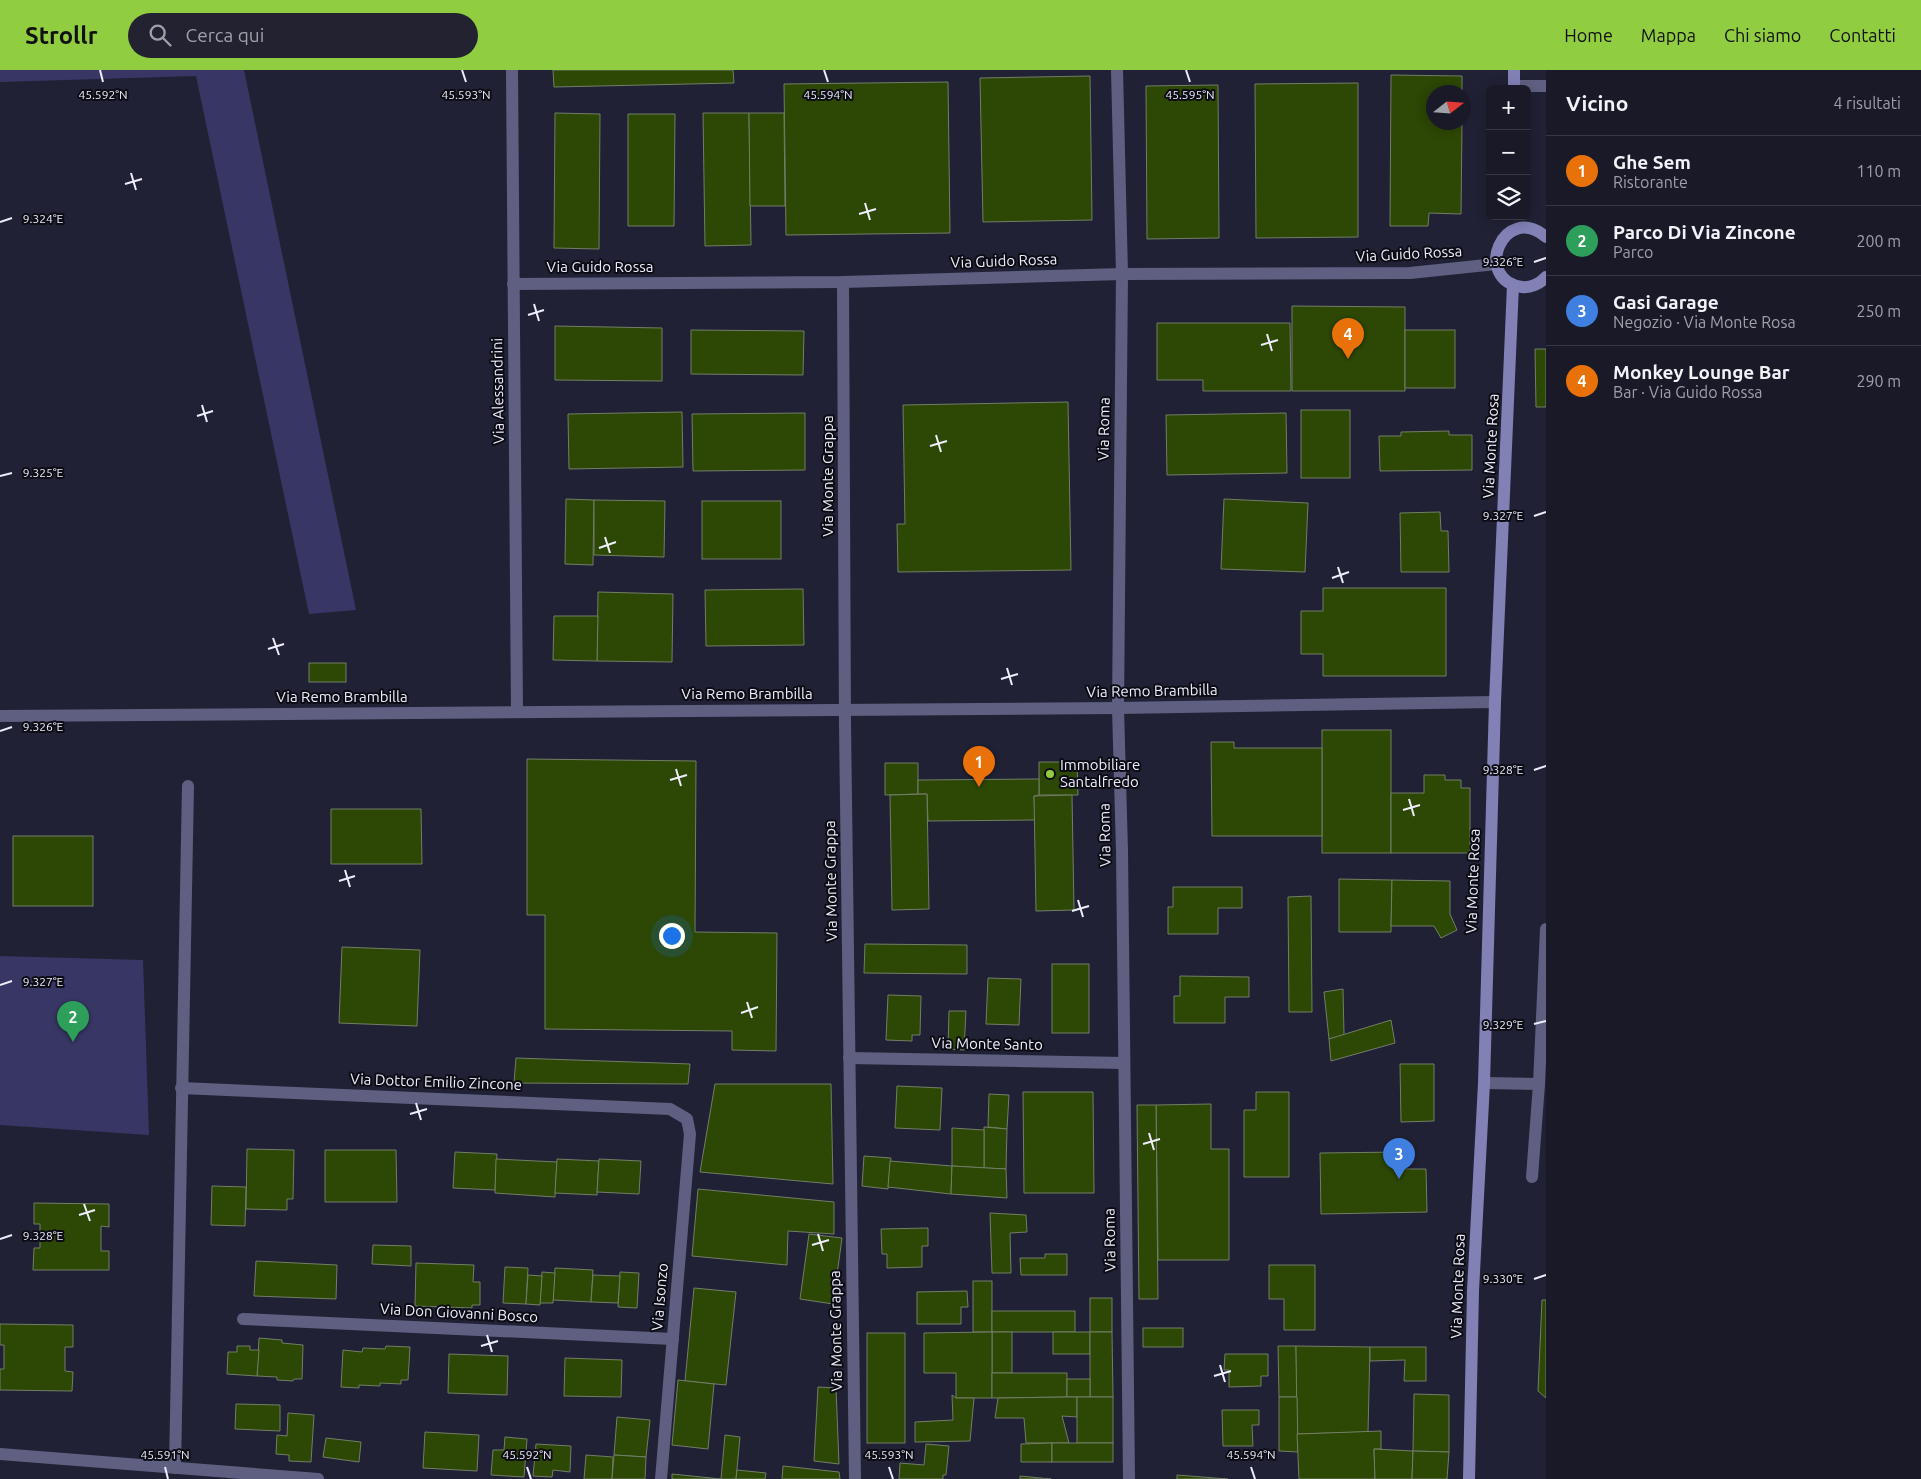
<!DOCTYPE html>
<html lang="it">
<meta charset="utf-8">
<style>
:root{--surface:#191928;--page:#222230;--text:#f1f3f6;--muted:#9fa0a8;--line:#373845;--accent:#91cd40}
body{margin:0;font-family:Ubuntu,sans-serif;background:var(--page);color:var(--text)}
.controls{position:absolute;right:15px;top:15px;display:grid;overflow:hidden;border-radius:8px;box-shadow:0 2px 12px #0003}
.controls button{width:45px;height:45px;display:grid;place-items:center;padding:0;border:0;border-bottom:1px solid var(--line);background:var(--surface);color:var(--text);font:25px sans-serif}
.compass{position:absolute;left:1426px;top:15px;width:45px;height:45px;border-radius:50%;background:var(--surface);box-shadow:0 2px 12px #0003;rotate:73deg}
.you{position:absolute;left:671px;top:865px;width:18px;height:18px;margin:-12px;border:4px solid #fff;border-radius:50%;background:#1a73e8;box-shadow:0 0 0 8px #1a73e833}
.badge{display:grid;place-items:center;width:32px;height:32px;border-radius:50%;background:var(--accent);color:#fff;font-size:16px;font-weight:700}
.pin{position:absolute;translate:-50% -41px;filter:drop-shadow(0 1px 2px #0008)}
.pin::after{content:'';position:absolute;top:26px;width:18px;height:15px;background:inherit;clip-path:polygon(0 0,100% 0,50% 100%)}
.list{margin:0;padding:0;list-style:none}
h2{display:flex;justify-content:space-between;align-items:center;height:65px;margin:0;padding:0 20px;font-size:21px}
h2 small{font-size:16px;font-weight:400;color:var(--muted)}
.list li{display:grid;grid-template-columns:32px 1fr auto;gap:15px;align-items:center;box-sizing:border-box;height:70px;padding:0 20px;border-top:1px solid var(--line)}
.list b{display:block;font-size:19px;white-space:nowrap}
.list p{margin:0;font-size:16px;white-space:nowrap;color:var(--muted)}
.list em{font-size:16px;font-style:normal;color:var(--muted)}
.icon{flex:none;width:28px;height:28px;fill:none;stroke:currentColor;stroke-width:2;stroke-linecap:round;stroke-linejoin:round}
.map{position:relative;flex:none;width:1546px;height:1409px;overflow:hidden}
header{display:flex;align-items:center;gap:30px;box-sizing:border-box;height:70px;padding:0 25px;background:var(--accent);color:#111}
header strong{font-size:24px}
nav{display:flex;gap:28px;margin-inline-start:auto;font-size:18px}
.search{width:350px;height:45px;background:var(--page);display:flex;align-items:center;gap:12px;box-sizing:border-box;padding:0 18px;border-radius:28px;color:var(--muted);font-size:19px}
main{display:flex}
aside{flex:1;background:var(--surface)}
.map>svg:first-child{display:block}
</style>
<header>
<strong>Strollr</strong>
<div class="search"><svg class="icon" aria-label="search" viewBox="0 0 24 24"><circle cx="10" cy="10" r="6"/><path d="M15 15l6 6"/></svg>Cerca qui</div>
<nav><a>Home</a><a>Mappa</a><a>Chi siamo</a><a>Contatti</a></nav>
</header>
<main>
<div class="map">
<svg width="1546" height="1409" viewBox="0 0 1546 1409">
<rect width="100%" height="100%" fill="#212135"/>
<g fill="#383664">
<polygon points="0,0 244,0 356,540 309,544 196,6 0,12"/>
<polygon points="0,886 143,890 149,1065 0,1055"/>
</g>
<g fill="#2d4704" stroke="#727e67">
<polygon points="553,0 733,0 734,13 554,17"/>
<polygon points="1391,5 1462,6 1462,22 1434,22 1434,52 1462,52 1461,144 1429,143 1428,156 1390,156"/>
<polygon points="1090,6 1092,150 983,152 980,8"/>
<polygon points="948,12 950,163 786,165 784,14"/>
<polygon points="1358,13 1358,167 1256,168 1255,14"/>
<polygon points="1218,15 1219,168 1147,169 1146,16"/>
<polygon points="555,43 600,44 599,179 554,178"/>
<polygon points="703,43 749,43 751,175 705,176"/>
<polygon points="749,43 784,43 785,136 750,136"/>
<polygon points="628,44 675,44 674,156 628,156"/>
<polygon points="1292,236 1405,237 1405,321 1292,321"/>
<polygon points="1157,253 1290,253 1291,321 1203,321 1203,310 1157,310"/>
<polygon points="555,256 662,258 662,311 555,310"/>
<polygon points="691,260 804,261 803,305 691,304"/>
<rect x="1405" y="260" width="50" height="58"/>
<polygon points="1535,279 1546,279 1546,337 1536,337"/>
<polygon points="1068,332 1071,500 898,502 897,454 905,454 903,335"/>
<rect x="1301" y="340" width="49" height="68"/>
<polygon points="682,342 683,397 569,399 568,344"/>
<polygon points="805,343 805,400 693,401 692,344"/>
<polygon points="1286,343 1287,403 1167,405 1166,345"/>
<polygon points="1449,361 1449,365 1472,365 1472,400 1380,401 1379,366 1401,366 1401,362"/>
<polygon points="566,429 594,430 593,495 565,494"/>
<polygon points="1224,429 1308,433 1305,502 1221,499"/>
<polygon points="594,430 665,431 664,487 594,485"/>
<rect x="702" y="431" width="79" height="58"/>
<polygon points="1440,442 1441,461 1448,461 1449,502 1401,502 1400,443"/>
<polygon points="1323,518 1446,518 1446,606 1323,606 1323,584 1301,584 1301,541 1323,541"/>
<polygon points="803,519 804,575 706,576 705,520"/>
<polygon points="598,522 673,524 672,592 597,591"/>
<polygon points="554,546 598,546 597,591 553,590"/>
<rect x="309" y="593" width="37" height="19"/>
<rect x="1322" y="660" width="69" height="123"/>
<polygon points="1211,672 1234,672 1234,678 1322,678 1322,766 1212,766"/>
<polygon points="527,689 696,691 695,862 777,863 776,981 732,980 732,961 545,959 545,845 527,845"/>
<polygon points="1039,692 1077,692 1078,725 1039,725"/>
<polygon points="885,693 918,693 918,724 885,725"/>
<polygon points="1424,705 1445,705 1445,710 1461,710 1461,718 1470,718 1470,783 1391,783 1391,723 1424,723"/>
<polygon points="1039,709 1039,725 1034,726 1035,750 928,751 927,724 918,724 918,710"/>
<polygon points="927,724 929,839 892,840 890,725"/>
<polygon points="1072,725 1074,840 1036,841 1034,726"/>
<polygon points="331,739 421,739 422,794 331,794"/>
<rect x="13" y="766" width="80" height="70"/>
<polygon points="1339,809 1392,810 1391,862 1339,862"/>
<polygon points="1392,810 1450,811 1450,844 1457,860 1441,868 1434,856 1391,856"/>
<polygon points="1173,817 1242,817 1242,838 1218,838 1218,864 1168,864 1168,837 1173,837"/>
<polygon points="1311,826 1312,942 1289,942 1288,827"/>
<polygon points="865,874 967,875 967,904 864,903"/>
<polygon points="342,877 420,880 417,956 339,953"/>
<rect x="1052" y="894" width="37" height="69"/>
<polygon points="1180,906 1249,907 1249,927 1225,927 1225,953 1174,953 1174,926 1180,926"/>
<polygon points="988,908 1021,909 1019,955 986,954"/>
<polygon points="1343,919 1344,965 1329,969 1324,922"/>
<polygon points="888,925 921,926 920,965 912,965 912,971 886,970"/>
<polygon points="949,941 966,941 964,980 948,979"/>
<polygon points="1391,950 1395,973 1331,991 1329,969"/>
<polygon points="516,988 690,994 688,1014 514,1013"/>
<polygon points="1400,994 1434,994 1434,1051 1401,1052"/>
<polygon points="715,1014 831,1014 833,1114 700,1102"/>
<polygon points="897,1016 942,1018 940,1060 895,1058"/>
<polygon points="1023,1022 1093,1022 1094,1123 1024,1123"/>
<polygon points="1256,1022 1289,1022 1289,1107 1244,1107 1244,1040 1256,1040"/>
<polygon points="989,1024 1009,1025 1007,1059 988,1057"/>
<polygon points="1211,1034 1211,1079 1229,1079 1229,1190 1158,1190 1156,1035"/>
<polygon points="1137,1035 1156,1035 1158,1229 1139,1229"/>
<polygon points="984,1057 1007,1059 1006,1099 984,1098"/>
<polygon points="952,1058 984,1060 984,1098 952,1096"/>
<polygon points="247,1079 294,1080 293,1129 287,1129 287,1140 246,1139"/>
<polygon points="325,1080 396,1080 397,1132 325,1132"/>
<polygon points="455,1082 497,1084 495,1120 453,1118"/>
<polygon points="1400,1082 1400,1099 1426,1099 1427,1142 1321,1144 1320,1083"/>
<polygon points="864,1086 891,1088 888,1119 862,1116"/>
<polygon points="496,1089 557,1092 555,1127 495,1123"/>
<polygon points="557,1089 599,1091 597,1125 555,1123"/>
<polygon points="599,1089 641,1091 639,1124 597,1122"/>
<polygon points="890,1091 952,1096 951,1124 888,1117"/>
<polygon points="952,1096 1006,1099 1007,1128 951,1124"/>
<polygon points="212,1116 246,1117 245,1156 211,1155"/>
<polygon points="698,1119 834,1132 834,1164 788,1161 787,1195 692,1186"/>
<polygon points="34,1133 109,1134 109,1157 101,1156 101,1181 109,1181 109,1200 33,1200 34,1178 40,1178 40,1154 34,1154"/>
<polygon points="990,1143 1026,1145 1027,1162 1010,1163 1011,1203 992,1203"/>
<polygon points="928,1158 928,1176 922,1176 922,1197 887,1198 887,1184 882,1184 881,1159"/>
<polygon points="809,1164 842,1168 833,1234 800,1229"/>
<polygon points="373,1175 411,1176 411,1196 372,1194"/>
<polygon points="1045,1184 1067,1184 1067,1205 1021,1205 1020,1188 1045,1188"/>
<polygon points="256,1191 337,1195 336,1229 254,1226"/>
<polygon points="416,1193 474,1195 473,1212 480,1212 480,1235 472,1235 472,1238 415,1236"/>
<polygon points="1269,1195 1315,1195 1315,1260 1284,1260 1284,1229 1269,1229"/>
<polygon points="505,1197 528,1198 526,1234 503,1233"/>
<polygon points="555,1198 593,1200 591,1232 553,1230"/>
<polygon points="542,1202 555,1203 553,1233 540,1233"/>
<polygon points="620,1202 639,1203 637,1238 618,1237"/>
<polygon points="528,1205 542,1206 540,1235 526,1234"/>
<polygon points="593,1205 620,1206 618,1233 591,1232"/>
<rect x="973" y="1211" width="19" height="51"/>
<polygon points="694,1218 736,1222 726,1315 685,1311"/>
<polygon points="967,1221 968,1237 961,1237 961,1254 917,1254 917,1222"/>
<rect x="1090" y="1228" width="22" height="34"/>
<polygon points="1542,1230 1546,1230 1546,1328 1538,1321"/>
<rect x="992" y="1241" width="83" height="21"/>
<polygon points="0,1254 73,1255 73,1277 65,1277 65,1301 73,1302 72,1321 0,1320 0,1299 4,1299 4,1275 0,1275"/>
<rect x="1143" y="1258" width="40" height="19"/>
<rect x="992" y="1262" width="20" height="41"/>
<polygon points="992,1262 992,1328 956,1328 956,1303 924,1303 924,1263"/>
<rect x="1053" y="1262" width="37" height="22"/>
<polygon points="1090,1262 1112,1262 1113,1327 1090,1327"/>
<rect x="867" y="1263" width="38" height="110"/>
<polygon points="259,1268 282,1270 282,1273 303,1275 302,1309 294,1309 293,1311 277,1310 277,1307 257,1306"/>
<polygon points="237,1276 250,1276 250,1280 259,1280 257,1306 227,1304 228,1282 237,1282"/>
<polygon points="386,1276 410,1277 408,1310 401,1310 401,1314 380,1313 380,1316 359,1315 359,1318 341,1317 343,1280 362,1282 363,1278 385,1279"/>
<polygon points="1278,1276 1296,1276 1297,1327 1279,1327"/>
<polygon points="1296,1276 1370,1277 1368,1362 1297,1364"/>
<polygon points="1370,1277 1426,1277 1426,1311 1404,1311 1405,1290 1370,1291"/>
<polygon points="449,1284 508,1286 507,1325 448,1323"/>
<polygon points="1225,1284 1268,1284 1268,1306 1261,1306 1261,1316 1229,1317 1229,1300 1224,1300"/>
<polygon points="565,1288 622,1290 621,1327 564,1326"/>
<polygon points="992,1303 1067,1303 1067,1327 992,1328"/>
<rect x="1067" y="1309" width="23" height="18"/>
<polygon points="678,1310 714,1314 708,1379 672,1375"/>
<polygon points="818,1317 836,1318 839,1394 814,1391"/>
<polygon points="1414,1324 1449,1325 1449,1382 1413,1381"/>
<polygon points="952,1325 956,1328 974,1328 970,1371 915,1372 915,1352 953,1350"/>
<polygon points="1067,1327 1077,1327 1077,1347 1062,1346 1069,1373 1026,1373 1024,1348 995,1348 998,1328"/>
<rect x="1077" y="1327" width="36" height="46"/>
<polygon points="1279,1327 1297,1327 1298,1382 1279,1381"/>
<polygon points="236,1334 280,1335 280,1361 235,1359"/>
<polygon points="1222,1340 1259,1340 1259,1355 1252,1355 1253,1376 1223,1376"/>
<polygon points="288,1343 314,1345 311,1392 289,1391 289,1385 276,1384 277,1365 287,1366"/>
<polygon points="617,1347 650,1350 646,1387 614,1385"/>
<polygon points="1381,1361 1381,1379 1374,1379 1375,1409 1299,1409 1297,1364"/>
<polygon points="425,1362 479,1365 477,1401 423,1398"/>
<polygon points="725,1365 740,1367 736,1409 672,1409 672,1404 721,1409"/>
<polygon points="505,1367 527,1369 524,1407 491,1405 493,1380 504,1380"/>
<polygon points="326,1368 361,1372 359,1392 323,1387"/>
<polygon points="1052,1373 1052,1392 1021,1392 1021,1374"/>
<rect x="1052" y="1373" width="61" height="19"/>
<polygon points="536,1374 571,1376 570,1402 553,1400 552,1407 533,1406"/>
<polygon points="926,1374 949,1376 946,1405 943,1405 943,1409 899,1409 900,1393 924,1395"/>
<polygon points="1374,1379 1413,1381 1412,1409 1375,1409"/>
<polygon points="1413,1381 1449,1382 1447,1409 1412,1409"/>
<polygon points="586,1385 613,1387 612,1409 584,1409"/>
<polygon points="614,1385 646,1387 645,1409 612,1409"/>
<polygon points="783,1396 839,1402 840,1409 782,1409"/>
<polygon points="737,1400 766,1403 765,1409 736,1409"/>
<polygon points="1177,1405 1228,1409 1177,1409"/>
<polygon points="1020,1406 1051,1409 1020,1409"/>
</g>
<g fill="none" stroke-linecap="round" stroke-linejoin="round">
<g stroke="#5f6081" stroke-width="12">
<polyline points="512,0 517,642"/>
<polyline points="1117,0 1122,204 1118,638 1122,781 1129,1409"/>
<polyline points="1514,16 1546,16"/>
<polyline points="843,212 845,655 855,1409"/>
<polyline points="513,214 843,212 1122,204 1410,203 1496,194"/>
<polyline points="0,646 1118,638 1495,632"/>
<polyline points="849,988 1124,993"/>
<polyline points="1484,1013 1539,1014"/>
<polyline points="181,1018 670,1039 687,1049 690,1064 661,1409"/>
<polyline points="1532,1107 1539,1014 1546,859"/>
<polyline points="243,1249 673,1269"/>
<polyline points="0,1384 318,1409"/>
<polyline points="175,1398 188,716"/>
</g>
<g stroke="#8181b6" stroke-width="12">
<polyline points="1514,19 1514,0"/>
<path d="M1546 167C1503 131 1472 210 1522 217 1530 218 1540 214 1546 207"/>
<polyline points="1469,1409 1473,1221 1484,1013 1495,632 1513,215"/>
</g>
</g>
<path fill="none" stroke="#ededfb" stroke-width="2" d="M100 0 103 12M462 0 466 12M824 0 828 12M1186 0 1190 12M131 103 136 120M125 114 142 109M865 133 870 150M859 144 876 139M0 152 12 148M1534 192 1546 188M534 234 539 251M528 245 544 240M1267 264 1272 281M1261 275 1278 270M202 335 207 352M197 346 213 341M936 365 941 382M930 376 947 371M0 406 12 403M1534 446 1546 442M605 467 610 483M599 478 616 472M1338 497 1343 513M1332 508 1349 502M273 568 279 585M268 579 284 574M1007 598 1012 615M1001 609 1018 604M0 661 12 657M676 699 681 716M1534 700 1546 696M670 710 687 705M1409 729 1414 746M1403 740 1420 735M345 800 350 817M339 811 355 806M1078 830 1083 847M1072 841 1089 836M0 915 12 911M747 932 752 948M741 943 758 937M1534 954 1546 951M416 1033 421 1050M410 1044 427 1039M1149 1063 1154 1080M1143 1074 1160 1069M84 1134 90 1151M79 1145 95 1140M818 1164 823 1181M0 1169 12 1165M812 1175 829 1170M1534 1209 1546 1205M487 1265 492 1282M481 1276 498 1271M1220 1295 1225 1312M1214 1306 1231 1301M165 1397 168 1409M527 1397 531 1409M889 1397 893 1409M1251 1397 1255 1409"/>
<circle fill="#91cd40" stroke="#0c0c15" stroke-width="2" cx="1050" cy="704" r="5"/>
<g text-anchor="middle" stroke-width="4" stroke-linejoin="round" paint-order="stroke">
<g font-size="15" fill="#ededfb" stroke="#0c0c15">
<text transform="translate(1409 184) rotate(-3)" y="5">Via Guido Rossa</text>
<text transform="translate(1004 191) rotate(-2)" y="5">Via Guido Rossa</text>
<text x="600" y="202">Via Guido Rossa</text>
<text transform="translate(498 321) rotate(-91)" y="5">Via Alessandrini</text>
<text transform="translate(1104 359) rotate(-89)" y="5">Via Roma</text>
<text transform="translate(1491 376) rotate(-87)" y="5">Via Monte Rosa</text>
<text transform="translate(828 406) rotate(-90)" y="5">Via Monte Grappa</text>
<text transform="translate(1152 621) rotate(-1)" y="5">Via Remo Brambilla</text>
<text x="747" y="629">Via Remo Brambilla</text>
<text x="342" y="632">Via Remo Brambilla</text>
<text transform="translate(1105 765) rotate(-91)" y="5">Via Roma</text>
<text transform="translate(831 811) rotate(-91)" y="5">Via Monte Grappa</text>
<text transform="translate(1473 811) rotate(-88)" y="5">Via Monte Rosa</text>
<text transform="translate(987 974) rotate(1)" y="5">Via Monte Santo</text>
<text transform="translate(436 1012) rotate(2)" y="5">Via Dottor Emilio Zincone</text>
<text transform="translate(1110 1170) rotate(-91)" y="5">Via Roma</text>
<text transform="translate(1458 1216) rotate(-88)" y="5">Via Monte Rosa</text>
<text transform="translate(660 1227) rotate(-85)" y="5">Via Isonzo</text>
<text transform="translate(459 1243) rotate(3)" y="5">Via Don Giovanni Bosco</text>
<text transform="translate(836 1261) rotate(-91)" y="5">Via Monte Grappa</text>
</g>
<g font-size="15" fill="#ededfb" stroke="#0c0c15" text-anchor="start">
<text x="1060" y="700">Immobiliare<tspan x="1060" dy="17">Santalfredo</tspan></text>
</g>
</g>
<g font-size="12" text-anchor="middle" fill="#ededfb" stroke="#0c0c15" stroke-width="4" stroke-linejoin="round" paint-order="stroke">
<text x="103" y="29">45.592°N</text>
<text x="466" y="29">45.593°N</text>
<text x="828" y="29">45.594°N</text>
<text x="1190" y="29">45.595°N</text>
<text x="43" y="153">9.324°E</text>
<text x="1503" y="196">9.326°E</text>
<text x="43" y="407">9.325°E</text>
<text x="1503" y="450">9.327°E</text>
<text x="43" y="661">9.326°E</text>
<text x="1503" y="704">9.328°E</text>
<text x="43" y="916">9.327°E</text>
<text x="1503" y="959">9.329°E</text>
<text x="43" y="1170">9.328°E</text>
<text x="1503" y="1213">9.330°E</text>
<text x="165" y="1389">45.591°N</text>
<text x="527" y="1389">45.592°N</text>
<text x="889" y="1389">45.593°N</text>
<text x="1251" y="1389">45.594°N</text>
</g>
</svg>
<div class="controls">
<button>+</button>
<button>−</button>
<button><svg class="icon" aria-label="layers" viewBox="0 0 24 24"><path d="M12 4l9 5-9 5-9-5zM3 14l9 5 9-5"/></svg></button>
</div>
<svg class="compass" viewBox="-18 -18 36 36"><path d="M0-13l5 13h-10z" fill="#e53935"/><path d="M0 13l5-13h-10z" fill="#9fa0a8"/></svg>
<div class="you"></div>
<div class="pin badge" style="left:979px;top:717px;background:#e8710a">1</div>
<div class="pin badge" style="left:73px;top:972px;background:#2e9e5b">2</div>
<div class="pin badge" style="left:1399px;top:1109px;background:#3f7fe0">3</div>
<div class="pin badge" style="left:1348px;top:289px;background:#e8710a">4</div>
</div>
<aside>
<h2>Vicino<small>4 risultati</small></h2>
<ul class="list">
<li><span class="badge" style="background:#e8710a">1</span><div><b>Ghe Sem</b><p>Ristorante</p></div><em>110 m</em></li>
<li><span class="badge" style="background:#2e9e5b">2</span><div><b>Parco Di Via Zincone</b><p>Parco</p></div><em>200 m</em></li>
<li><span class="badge" style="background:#3f7fe0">3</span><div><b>Gasi Garage</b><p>Negozio · Via Monte Rosa</p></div><em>250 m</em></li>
<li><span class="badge" style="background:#e8710a">4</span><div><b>Monkey Lounge Bar</b><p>Bar · Via Guido Rossa</p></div><em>290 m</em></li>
</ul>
</aside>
</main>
